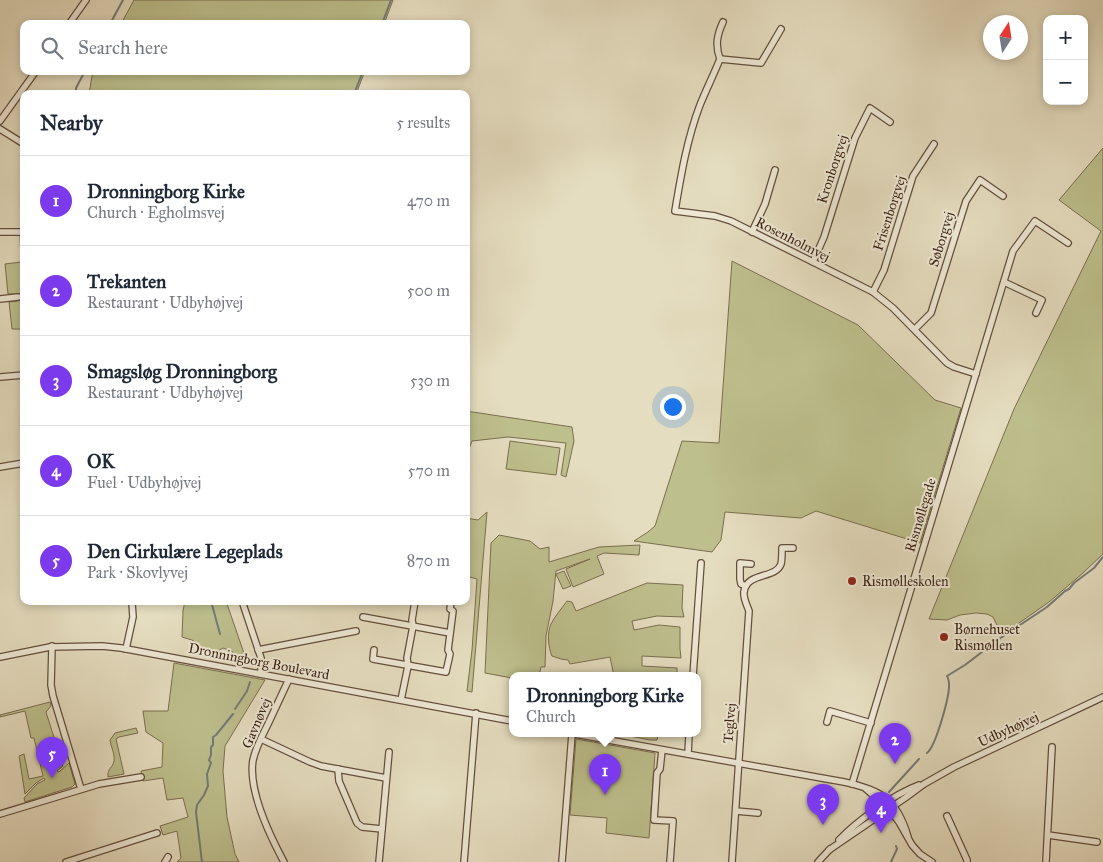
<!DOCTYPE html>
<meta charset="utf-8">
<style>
:root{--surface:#fff;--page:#f6f6f7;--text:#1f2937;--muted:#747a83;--line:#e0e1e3;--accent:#7c3aed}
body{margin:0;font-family:"IM FELL Great Primer",serif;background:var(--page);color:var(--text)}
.controls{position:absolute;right:15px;top:15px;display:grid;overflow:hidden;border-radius:10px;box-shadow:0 2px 8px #0003}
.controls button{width:45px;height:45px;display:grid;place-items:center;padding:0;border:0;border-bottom:1px solid var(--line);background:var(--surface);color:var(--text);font:25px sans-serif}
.compass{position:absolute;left:983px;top:15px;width:45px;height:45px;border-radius:50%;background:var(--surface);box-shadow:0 2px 8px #0003;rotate:12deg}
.you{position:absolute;left:672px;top:406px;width:18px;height:18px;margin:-12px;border:4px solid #fff;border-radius:50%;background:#1a73e8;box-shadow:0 0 0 8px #1a73e833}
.badge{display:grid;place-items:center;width:32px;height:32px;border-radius:50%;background:var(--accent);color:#fff;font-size:16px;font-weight:700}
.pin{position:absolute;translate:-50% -41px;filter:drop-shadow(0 1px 2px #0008)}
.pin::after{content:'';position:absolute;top:26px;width:18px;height:15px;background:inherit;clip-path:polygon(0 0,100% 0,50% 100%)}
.popup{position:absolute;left:509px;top:672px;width:192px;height:65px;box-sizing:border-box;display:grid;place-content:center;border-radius:10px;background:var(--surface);filter:drop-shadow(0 1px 4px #0005);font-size:16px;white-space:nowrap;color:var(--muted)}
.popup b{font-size:19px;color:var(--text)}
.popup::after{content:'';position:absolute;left:50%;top:100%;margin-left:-10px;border:10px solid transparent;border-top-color:var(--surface)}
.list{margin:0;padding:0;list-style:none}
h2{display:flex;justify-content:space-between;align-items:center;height:65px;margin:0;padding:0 20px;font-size:21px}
h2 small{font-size:16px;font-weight:400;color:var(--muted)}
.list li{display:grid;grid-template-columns:32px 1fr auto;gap:15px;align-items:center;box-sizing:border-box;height:90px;padding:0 20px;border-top:1px solid var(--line)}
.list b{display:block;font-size:19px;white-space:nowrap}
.list p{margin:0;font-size:16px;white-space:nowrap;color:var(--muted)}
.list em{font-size:16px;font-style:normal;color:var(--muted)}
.icon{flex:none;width:28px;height:28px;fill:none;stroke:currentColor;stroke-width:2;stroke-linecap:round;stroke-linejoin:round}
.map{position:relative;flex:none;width:1103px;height:862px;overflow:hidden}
.search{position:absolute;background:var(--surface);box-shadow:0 2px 8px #0003;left:20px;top:20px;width:450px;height:55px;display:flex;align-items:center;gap:12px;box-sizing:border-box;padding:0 18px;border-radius:10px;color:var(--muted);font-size:19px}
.panel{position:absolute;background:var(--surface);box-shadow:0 2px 8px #0003;left:20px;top:90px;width:450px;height:515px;border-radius:10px}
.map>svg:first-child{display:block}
</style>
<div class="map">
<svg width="1103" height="862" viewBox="0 0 1103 862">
<rect width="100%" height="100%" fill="#e5ddc0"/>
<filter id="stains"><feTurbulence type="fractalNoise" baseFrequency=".004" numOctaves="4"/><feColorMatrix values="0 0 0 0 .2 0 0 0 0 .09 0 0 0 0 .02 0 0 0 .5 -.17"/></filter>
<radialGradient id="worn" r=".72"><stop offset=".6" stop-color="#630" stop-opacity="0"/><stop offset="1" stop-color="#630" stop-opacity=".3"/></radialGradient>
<g fill="#bdbf8d" stroke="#7b6e4f">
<polygon points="134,0 393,0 384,24 121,24"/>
<polygon points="95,71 365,71 356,94 89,94 92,76"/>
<polygon points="1103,148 1103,554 1083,573 1049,602 1002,635 993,617 987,614 976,613 960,615 947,620 929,619 1014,409 1101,231 1059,200"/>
<polygon points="20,236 24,236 24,294 8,294 5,264 21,262"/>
<polygon points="732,261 858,325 935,400 961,408 920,543 816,511 801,518 725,512 721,540 712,552 634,541 648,532 655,526 682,441 719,443"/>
<polygon points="24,300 24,329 12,329 9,302"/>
<polygon points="466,411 572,427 574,441 566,477 561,475 566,443 508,437 472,441 466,457"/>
<polygon points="510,441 560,448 556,475 506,469"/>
<polygon points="487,512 472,692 467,691 472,650 477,579 466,576 466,518 478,520"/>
<polygon points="499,535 530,541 540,549 549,547 549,562 599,547 640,545 639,555 604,553 597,556 604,574 573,587 566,569 590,559 556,571 553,601 546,636 545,667 541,667 539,676 512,676 512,678 485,673 491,543"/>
<polygon points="564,571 571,586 563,589 556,574"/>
<path d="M647 583 683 585 682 608 684 617 657 616 632 621 634 630 659 625 680 627V649L681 658 642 656V666L677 668V676H614L610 657 570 664 568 660 561 659 552 656C548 647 547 633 551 624 555 616 562 608 567 601L572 602 576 611Z"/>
<polygon points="185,601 226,601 247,662 235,663 233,652 223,648 218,651 212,657 193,653 196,649 200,645 192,640 182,637 183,611"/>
<polygon points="174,663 265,680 225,746 223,771 227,817 235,854 239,862 177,862 181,858 177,831 163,835 160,826 188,817 183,798 167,800 163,778 143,781 141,771 162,767 163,743 146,732 143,711 168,711"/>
<polygon points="50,702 51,706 46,712 63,766 57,771 59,772 69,763 75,784 72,787 25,802 24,798 37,784 45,780 44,778 36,783 25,794 19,756 24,754 29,779 43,776 34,738 31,738 25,711 0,717 0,715"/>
<path d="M136 728 138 733 119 737 116 739 124 774 108 777C107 768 113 768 114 761 115 754 111 747 110 740L115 733Z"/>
<polygon points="620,734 658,734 657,740 650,740"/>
<polygon points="576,739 655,753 649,838 606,833 607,818 570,815"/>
</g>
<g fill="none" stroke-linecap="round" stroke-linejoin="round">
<g stroke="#737c77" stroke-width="2">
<polyline points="110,24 123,0"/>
<polyline points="382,24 391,0"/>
<polyline points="76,94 76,88 85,71"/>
<polyline points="354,94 363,71"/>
<polyline points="211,601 220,634"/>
<polyline points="235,709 247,691 250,682"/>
<path d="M927 753C936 746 950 695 949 684 949 682 948 677 947 676L965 665 999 639 1047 607 1065 591 1069 589 1074 583 1094 568 1103 557"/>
<polyline points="889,792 919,759"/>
<polyline points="202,862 196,812 197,805 204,795 208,786 207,774 211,763 209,760 211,755 211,747 213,745 213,737 216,735 233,714"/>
<polyline points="891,862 897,849 896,846"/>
</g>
<defs>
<g id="minor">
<path d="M723 22C717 35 715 45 720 59 714 74 706 90 700 105 687 139 681 175 675 211L715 216 731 221 873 292 893 308 947 363 954 367 976 374"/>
<polyline points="69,24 86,0"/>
<polyline points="720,59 761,63 781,29"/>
<polyline points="0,121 36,71"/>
<polyline points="0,129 24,144"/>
<polyline points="0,232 24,232"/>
<polyline points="752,232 765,204 775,170"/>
<polyline points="813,262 824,237 855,138 870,108 890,122"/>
<polyline points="1004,282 1042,300 1036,313"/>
<polyline points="873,292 884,270 913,176 934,144"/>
<polyline points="0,299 18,297"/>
<polyline points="915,329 931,313 966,201 980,180 1003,196"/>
<polyline points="0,377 24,375"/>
<polyline points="0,467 24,463"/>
<polyline points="746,586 741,584 740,579 740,563 751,564"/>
<polyline points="242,601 261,658 261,674"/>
<polyline points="363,617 450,633"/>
<polyline points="52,646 51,685 53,696 81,789"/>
<polyline points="126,649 133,617 132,603"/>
<polyline points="258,650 356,631"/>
<polyline points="374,650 373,659 446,672 450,654 448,650 453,611 450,609 451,601"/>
<polyline points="0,657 50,647 102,646 121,648 512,721"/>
<polyline points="693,676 701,563"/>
<polyline points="401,700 408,666 407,658 413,626 412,620 415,601"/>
<polyline points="827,722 830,711 871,723"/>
<path d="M575 734 844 782C881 790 897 799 908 837"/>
<polyline points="261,739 310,762 321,766 386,778"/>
<polyline points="662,750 660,769 657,773 654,820 673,821 670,862"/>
<polyline points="688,754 689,734"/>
<polyline points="338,769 339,781 357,823 362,827 382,829"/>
<polyline points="852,784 1013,251 1035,221 1068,243"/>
<polyline points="866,789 889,809 899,822 912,845 920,854 932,862"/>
<polyline points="736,811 758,813"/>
<polyline points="0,814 86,788 99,784 141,777"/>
<polyline points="947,816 967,860 967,862"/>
<polyline points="1048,835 1097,842"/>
<path d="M839 840C857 821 894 794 919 785"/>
<polyline points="829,850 905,798 924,784 954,767 1103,697"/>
<polyline points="66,862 157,833"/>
<polyline points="165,862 168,857"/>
<path d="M284 862C270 836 248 790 253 760 256 747 262 736 268 724 275 709 282 694 289 679"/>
<polyline points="379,862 389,752"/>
<polyline points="464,862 476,713"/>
<polyline points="562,862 572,734"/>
<path d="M732 862 749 611C747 605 743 598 744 592 746 572 776 579 781 564 782 560 782 553 782 548H793"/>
<polyline points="818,862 830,849"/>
<polyline points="1046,862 1052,747"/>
</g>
</defs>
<use href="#minor" stroke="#644e3d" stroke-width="8"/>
<use href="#minor" stroke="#eee9d6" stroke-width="5.5"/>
</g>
<g fill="#8f2418" stroke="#eee9d6" stroke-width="2">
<circle cx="852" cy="581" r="5"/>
<circle cx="944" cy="637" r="5"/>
</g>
<g text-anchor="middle" stroke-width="4" stroke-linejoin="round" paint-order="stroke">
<g font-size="14" fill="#391e11" stroke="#eee9d6">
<text transform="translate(832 169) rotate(-72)" y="5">Kronborgvej</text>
<text transform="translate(889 213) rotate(-72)" y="5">Frisenborgvej</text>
<text transform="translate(793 239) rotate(27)" y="5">Rosenholmvej</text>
<text transform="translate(941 239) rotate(-73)" y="5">Søborgvej</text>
<text transform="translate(920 515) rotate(-73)" y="5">Rismøllegade</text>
<text transform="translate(259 661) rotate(11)" y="5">Dronningborg Boulevard</text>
<text transform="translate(256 723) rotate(-67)" y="5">Gavnøvej</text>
<text transform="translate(729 723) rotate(-86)" y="5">Teglvej</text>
<text transform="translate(1008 729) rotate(-25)" y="5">Udbyhøjvej</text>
</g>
<g font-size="14" fill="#391e11" stroke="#eee9d6" text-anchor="start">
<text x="862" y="586">Rismølleskolen</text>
<text x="954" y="634">Børnehuset<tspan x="954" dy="16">Rismøllen</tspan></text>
</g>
</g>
<rect width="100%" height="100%" filter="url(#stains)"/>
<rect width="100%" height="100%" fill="url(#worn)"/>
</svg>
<div class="controls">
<button>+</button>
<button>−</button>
</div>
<svg class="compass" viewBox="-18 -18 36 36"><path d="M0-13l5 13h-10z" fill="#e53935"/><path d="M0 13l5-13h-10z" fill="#747a83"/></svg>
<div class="you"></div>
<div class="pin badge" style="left:605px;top:795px">1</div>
<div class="popup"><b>Dronningborg Kirke</b>Church</div>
<div class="pin badge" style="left:895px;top:764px">2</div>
<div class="pin badge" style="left:823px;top:825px">3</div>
<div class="pin badge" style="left:881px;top:833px">4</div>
<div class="pin badge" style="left:52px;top:778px">5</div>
<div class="search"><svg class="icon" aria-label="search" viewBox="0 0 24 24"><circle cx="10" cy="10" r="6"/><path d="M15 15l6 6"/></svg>Search here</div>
<section class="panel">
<h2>Nearby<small>5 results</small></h2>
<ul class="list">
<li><span class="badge">1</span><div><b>Dronningborg Kirke</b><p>Church · Egholmsvej</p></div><em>470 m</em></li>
<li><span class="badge">2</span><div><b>Trekanten</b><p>Restaurant · Udbyhøjvej</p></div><em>500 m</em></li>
<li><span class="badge">3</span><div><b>Smagsløg Dronningborg</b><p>Restaurant · Udbyhøjvej</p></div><em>530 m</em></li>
<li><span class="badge">4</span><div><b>OK</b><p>Fuel · Udbyhøjvej</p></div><em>570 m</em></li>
<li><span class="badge">5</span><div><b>Den Cirkulære Legeplads</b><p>Park · Skovlyvej</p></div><em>870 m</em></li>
</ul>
</section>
</div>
